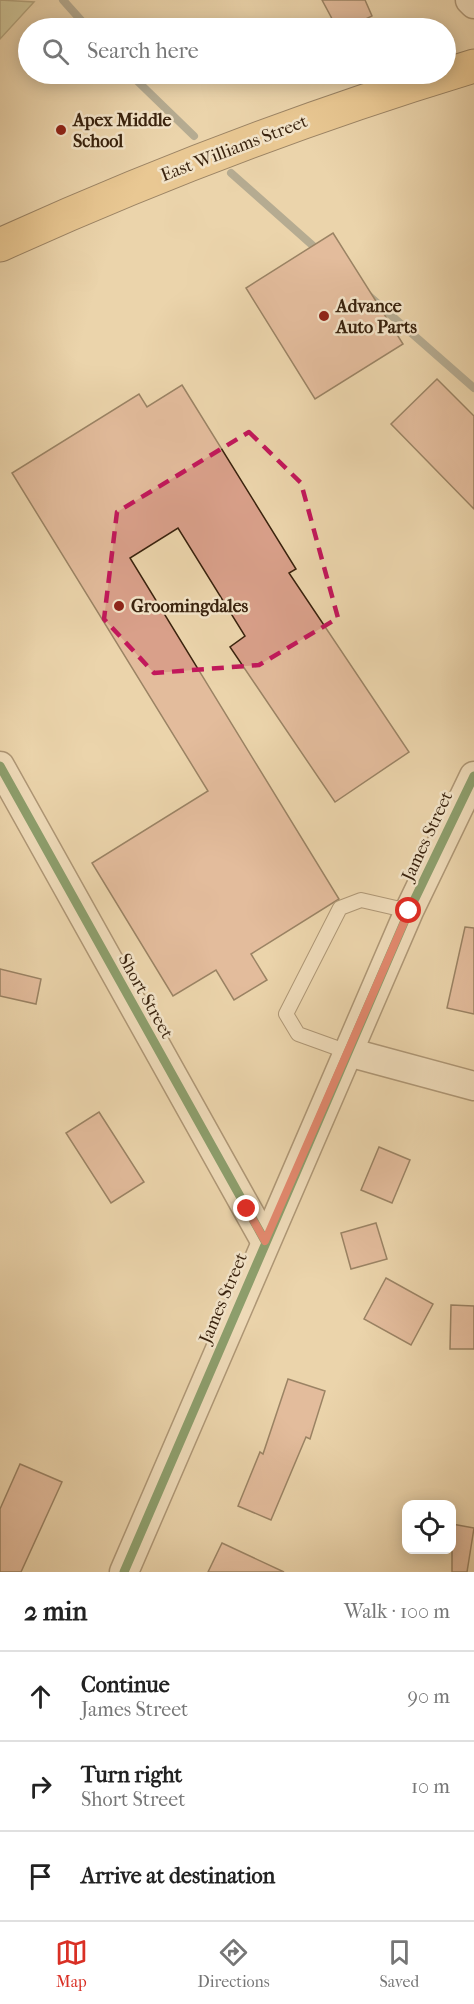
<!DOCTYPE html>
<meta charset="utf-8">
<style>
:root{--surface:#fff;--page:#f2f2f2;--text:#222;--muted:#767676;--line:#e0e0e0;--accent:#d93025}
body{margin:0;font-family:"IM FELL French Canon",serif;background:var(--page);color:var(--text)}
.controls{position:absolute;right:18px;bottom:18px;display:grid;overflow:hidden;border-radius:12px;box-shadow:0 3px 15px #0003}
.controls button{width:54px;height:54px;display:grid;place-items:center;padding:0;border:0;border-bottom:2px solid var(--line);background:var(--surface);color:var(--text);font:30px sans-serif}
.stop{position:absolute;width:18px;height:18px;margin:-14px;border:4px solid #d93025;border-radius:50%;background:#fff}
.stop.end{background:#d93025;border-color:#fff;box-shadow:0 2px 6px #0008}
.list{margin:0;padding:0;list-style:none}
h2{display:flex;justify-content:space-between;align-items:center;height:78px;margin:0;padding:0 24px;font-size:26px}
h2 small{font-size:20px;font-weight:400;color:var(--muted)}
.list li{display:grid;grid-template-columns:39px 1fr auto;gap:18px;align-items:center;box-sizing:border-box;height:90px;padding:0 24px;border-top:2px solid var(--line)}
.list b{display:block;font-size:22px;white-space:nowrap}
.list p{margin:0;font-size:20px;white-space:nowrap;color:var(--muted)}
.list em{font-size:20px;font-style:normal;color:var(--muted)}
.icon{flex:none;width:33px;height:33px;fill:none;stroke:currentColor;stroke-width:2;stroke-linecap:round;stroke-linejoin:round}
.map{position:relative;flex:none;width:474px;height:1572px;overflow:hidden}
.search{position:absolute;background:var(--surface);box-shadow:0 3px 15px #0003;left:18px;right:18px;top:18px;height:66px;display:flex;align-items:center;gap:15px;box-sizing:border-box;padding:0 21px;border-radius:33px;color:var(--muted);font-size:22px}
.sheet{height:348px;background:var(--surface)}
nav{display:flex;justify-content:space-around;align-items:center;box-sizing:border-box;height:84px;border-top:2px solid var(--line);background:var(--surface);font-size:16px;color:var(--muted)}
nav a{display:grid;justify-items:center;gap:3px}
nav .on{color:var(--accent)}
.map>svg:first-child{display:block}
</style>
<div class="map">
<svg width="474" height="1572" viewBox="0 0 474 1572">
<rect width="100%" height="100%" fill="#ebd4ab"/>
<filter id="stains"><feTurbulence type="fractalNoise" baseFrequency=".00333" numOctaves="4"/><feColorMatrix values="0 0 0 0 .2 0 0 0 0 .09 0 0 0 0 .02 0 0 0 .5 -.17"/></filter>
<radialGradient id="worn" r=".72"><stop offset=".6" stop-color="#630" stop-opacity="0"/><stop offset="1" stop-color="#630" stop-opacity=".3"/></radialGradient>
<polygon fill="#b3bd8c" stroke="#76704d" stroke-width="1.5" points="0,0 34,2 0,39"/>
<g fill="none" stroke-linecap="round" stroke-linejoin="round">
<g stroke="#747b71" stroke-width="8">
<polyline points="63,0 88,28"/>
<polyline points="130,74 194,136"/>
<polyline points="231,173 320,252"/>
<polyline points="368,295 474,388"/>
</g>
</g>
<g fill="#d9a08a" stroke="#3a230e" stroke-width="1.5">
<polygon points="322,0 365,0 372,16 347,28 337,28"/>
<polygon points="333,233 403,344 315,399 246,288"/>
<polygon points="437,379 474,416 474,509 391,424"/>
<polygon points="182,385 296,569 289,573 409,752 335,802 230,647 245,636 178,528 130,558 339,899 251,954 267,980 234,1000 216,970 173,996 92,863 208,791 12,473 139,394 147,407"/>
<polygon points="465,927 474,928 474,1014 447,1008"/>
<polygon points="0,969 41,979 36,1004 0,996"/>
<polygon points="99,1112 144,1182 111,1203 66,1133"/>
<polygon points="379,1147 410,1160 392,1203 361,1190"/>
<polygon points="376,1223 387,1259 351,1269 341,1233"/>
<polygon points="386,1278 433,1304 411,1345 364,1319"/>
<polygon points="451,1305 474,1306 474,1349 450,1349"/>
<polygon points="288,1379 325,1391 310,1439 306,1437 271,1520 238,1506 260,1452 263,1454"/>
<polygon points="20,1464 62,1482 21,1572 0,1572 0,1509"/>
<polygon points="452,1524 474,1528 467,1572 452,1572"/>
<polygon points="222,1543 284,1572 208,1572"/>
</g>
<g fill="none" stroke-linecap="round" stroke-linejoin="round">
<defs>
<polyline id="service" points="348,1052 298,1034 286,1014 340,908 361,900 409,911"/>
<g id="minor">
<polyline points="470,0 474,4"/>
<polyline points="0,766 265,1241"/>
<polyline points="348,1052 474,1086"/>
<polyline points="124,1572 409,911 474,776"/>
</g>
<path id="primary" d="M0 245C154 175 312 115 474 66"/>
</defs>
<use href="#service" stroke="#664f35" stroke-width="16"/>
<use href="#minor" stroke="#664f35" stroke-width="31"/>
<use href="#primary" stroke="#3a230e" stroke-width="35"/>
<use href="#service" stroke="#f2e3c8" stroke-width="14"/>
<use href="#minor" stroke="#f2e3c8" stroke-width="28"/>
<use href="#primary" stroke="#e6ba76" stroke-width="33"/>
<defs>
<g id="cycleway">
<polyline points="0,766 265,1241"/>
<polyline points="124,1572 409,911 474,776"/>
</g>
</defs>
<use href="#cycleway" stroke="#f2e3c8" stroke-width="13"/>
<use href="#cycleway" stroke="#1b5e20" stroke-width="9"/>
</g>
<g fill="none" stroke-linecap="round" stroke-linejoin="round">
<polyline stroke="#d93025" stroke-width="8" points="247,1209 265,1241 409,911"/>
</g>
<path d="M0 0H474V1572H0ZM249 432 301 483 338 618 259 665 154 673 104 619 117 512Z" fill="#ebd4ab" fill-opacity=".55" fill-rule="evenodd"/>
<path fill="none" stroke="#c2185b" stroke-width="4.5" stroke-dasharray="12 8" stroke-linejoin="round" d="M249 432 301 483 338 618 259 665 154 673 104 619 117 512Z"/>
<g fill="#8f2418" stroke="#f2e3c8" stroke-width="2">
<circle cx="61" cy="130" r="6"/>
<circle cx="324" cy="316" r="6"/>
<circle cx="119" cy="606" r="6"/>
</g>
<g text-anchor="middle" stroke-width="5" stroke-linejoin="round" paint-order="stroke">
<g font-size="18" font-weight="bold" fill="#3a230e" stroke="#f2e3c8" text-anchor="start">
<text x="73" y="126">Apex Middle<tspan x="73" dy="21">School</tspan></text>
<text x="336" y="312">Advance<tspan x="336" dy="21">Auto Parts</tspan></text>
<text x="131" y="612">Groomingdales</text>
</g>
<g font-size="18" fill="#3a230e" stroke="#f2e3c8">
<text transform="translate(234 148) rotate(-21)" y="6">East Williams Street</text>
<text transform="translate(427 836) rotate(-65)" y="6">James Street</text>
<text transform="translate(146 996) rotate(61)" y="6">Short Street</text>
<text transform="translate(223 1298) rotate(-67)" y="6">James Street</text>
</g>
</g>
<rect width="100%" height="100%" filter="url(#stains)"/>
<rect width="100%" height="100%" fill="url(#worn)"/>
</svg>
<div class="controls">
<button><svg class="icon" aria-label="locate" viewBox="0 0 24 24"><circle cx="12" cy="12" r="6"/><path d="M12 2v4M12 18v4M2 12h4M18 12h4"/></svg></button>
</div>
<div class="stop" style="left:409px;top:911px"></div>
<div class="stop end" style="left:247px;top:1209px"></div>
<div class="search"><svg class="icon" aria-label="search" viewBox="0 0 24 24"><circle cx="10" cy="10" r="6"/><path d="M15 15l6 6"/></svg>Search here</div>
</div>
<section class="sheet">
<h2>2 min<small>Walk · 100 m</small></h2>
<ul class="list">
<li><svg class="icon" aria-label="ahead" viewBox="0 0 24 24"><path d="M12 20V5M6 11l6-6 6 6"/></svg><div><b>Continue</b><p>James Street</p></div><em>90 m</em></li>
<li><svg class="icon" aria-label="right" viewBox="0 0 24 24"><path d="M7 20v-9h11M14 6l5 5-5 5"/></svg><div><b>Turn right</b><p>Short Street</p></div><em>10 m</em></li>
<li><svg class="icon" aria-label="arrive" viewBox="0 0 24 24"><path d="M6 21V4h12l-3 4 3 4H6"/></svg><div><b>Arrive at destination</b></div></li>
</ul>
</section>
<nav>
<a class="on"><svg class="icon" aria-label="map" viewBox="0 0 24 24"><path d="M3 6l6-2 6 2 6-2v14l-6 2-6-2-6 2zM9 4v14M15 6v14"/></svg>Map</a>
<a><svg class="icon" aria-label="directions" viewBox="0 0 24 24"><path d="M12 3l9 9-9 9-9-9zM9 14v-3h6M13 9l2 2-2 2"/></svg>Directions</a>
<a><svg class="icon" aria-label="saved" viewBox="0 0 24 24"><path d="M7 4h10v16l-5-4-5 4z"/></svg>Saved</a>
</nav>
